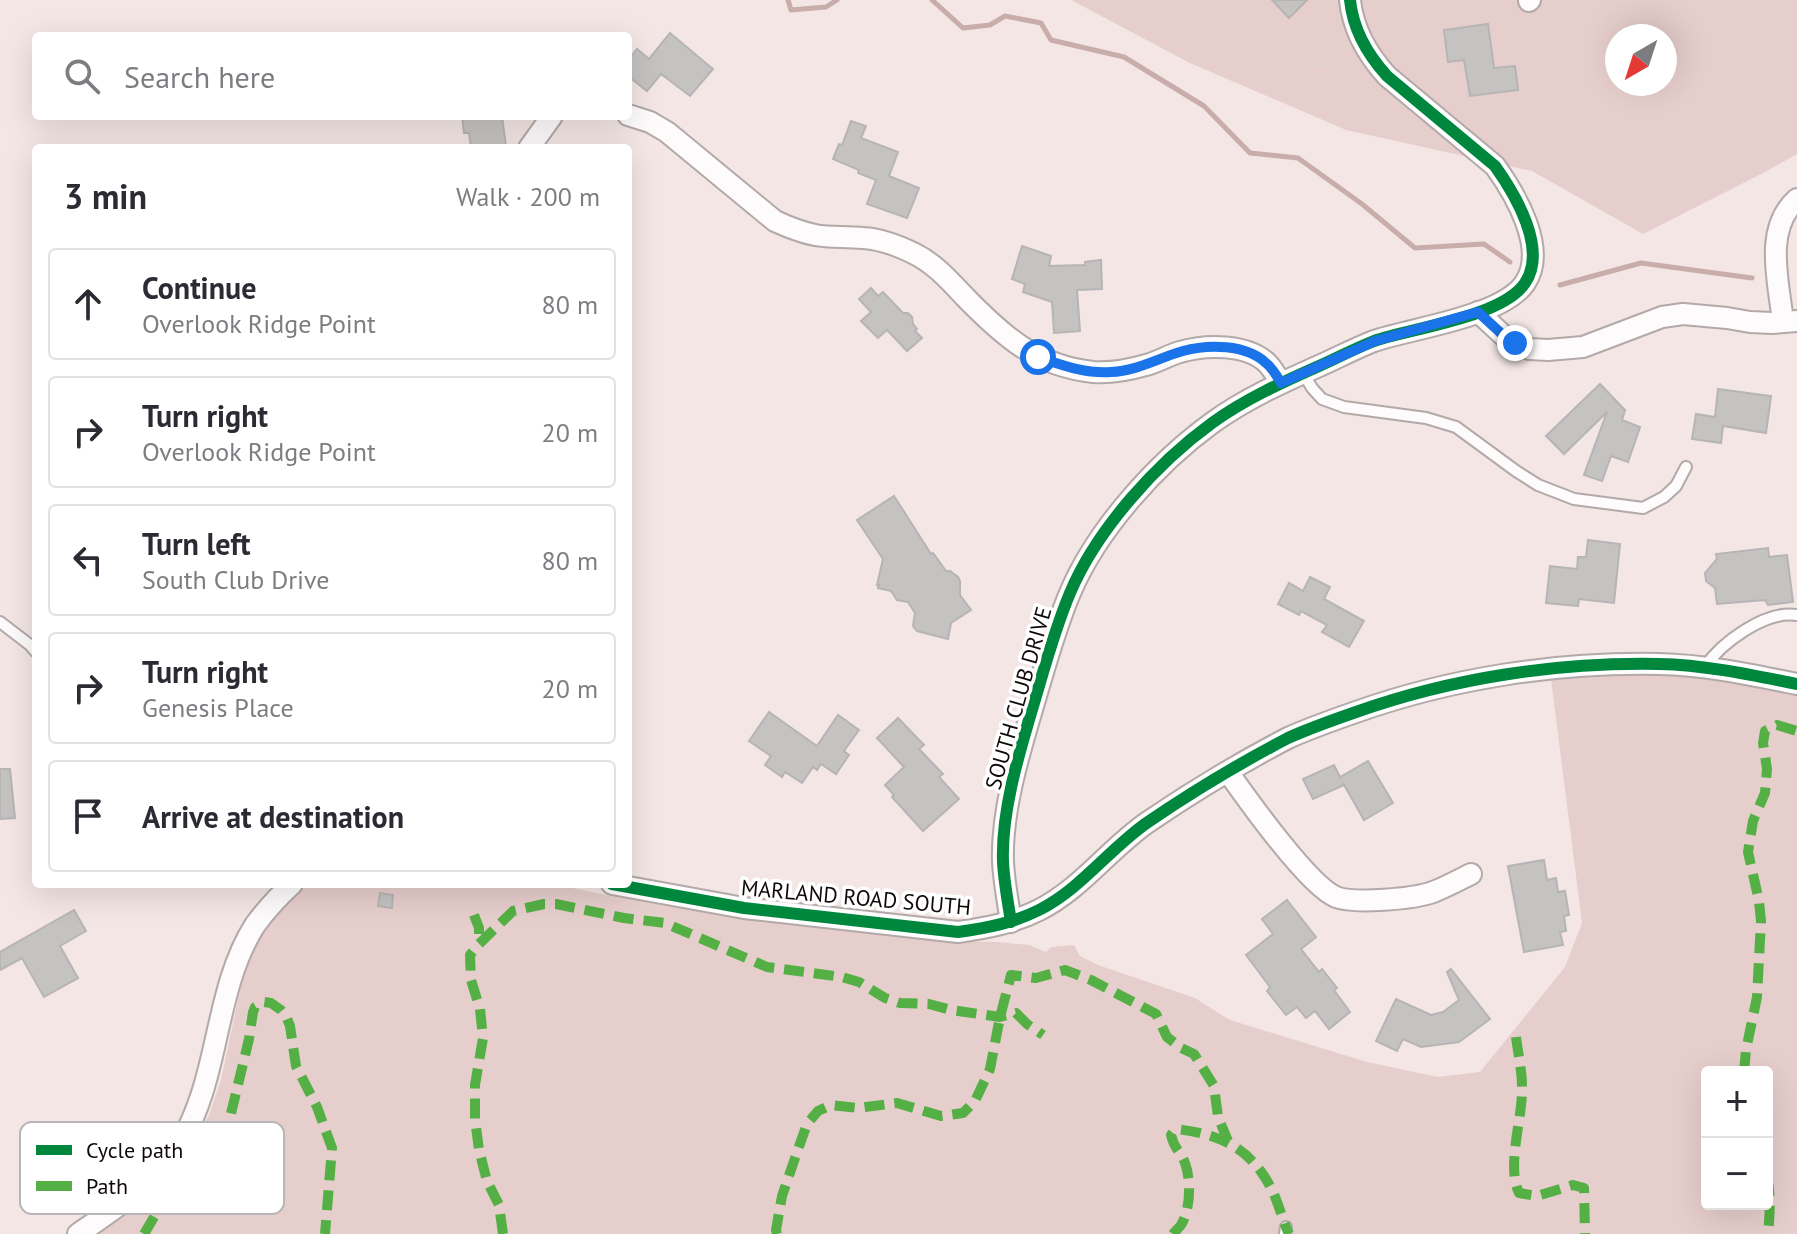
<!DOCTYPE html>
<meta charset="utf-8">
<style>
:root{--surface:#fff;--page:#f2f2f3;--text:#2b2b33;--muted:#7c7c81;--line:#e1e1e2}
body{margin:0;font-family:"PT Sans",sans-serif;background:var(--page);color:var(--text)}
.controls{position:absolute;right:24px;bottom:24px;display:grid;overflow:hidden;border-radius:8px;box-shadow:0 8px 32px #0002}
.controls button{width:72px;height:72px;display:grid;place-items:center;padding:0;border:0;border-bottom:2px solid var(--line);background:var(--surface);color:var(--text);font:40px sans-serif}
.compass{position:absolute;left:1605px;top:24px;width:72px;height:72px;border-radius:50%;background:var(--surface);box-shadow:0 8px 32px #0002;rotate:219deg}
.stop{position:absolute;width:24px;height:24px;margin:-18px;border:6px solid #1a73e8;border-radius:50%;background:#fff}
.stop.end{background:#1a73e8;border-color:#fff;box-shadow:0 2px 8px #0008}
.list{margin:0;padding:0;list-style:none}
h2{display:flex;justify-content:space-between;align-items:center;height:104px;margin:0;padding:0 32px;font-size:34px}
h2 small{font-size:26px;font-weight:400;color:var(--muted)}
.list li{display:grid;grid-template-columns:52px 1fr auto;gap:24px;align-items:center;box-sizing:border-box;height:112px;margin:0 16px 16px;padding:0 16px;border:2px solid var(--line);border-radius:8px}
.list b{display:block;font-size:30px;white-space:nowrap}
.list p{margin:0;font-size:26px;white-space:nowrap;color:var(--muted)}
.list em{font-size:26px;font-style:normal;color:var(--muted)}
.icon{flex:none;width:44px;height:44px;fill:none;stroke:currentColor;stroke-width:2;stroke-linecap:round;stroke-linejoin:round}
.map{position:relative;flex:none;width:1797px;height:1234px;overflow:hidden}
.search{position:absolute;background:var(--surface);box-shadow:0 8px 32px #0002;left:32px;top:32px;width:600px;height:88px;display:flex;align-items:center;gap:20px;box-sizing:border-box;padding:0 28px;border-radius:8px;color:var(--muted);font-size:30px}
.panel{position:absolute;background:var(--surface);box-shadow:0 8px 32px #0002;left:32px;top:144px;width:600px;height:744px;border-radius:8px}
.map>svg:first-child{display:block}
</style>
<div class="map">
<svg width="1797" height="1234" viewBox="0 0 1797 1234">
<rect width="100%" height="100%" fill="#f3e6e5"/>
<g fill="#e6cecc" fill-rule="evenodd">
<path d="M1071 0H1797V154L1765 172 1643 234 1532 171 1346 130 1190 63ZM1617 36H1665V84H1617Z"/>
<path d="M1649 672 1760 685 1797 695V1234H92L150 1193 196 1136 209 1115 221 1080 240 990 251 955 264 926 308 884H554L610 896 758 921 948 941 997 942 1029 945 1046 952 1051 947 1074 945 1080 956 1098 965 1195 998 1228 1019 1243 1024 1367 1062 1438 1077 1480 1072 1565 967 1582 923 1551 679 1600 673ZM1707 1072H1767V1204H1707Z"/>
</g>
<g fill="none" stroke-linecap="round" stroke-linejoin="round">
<g stroke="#c8adaa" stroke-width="5">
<polyline points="788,0 791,10 826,7 837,0"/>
<polyline points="932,0 963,28 990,25 1005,16 1041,23 1051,40 1124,57 1204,106 1250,153 1298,158 1362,204 1415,248 1484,244 1510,262"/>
<polyline points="1560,285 1641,263 1752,278"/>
</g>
</g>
<g fill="#c5c3c2" stroke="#b6b4b4" stroke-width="2">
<polygon points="1272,0 1307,0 1289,18"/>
<polygon points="1488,24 1494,68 1515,66 1518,90 1470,96 1464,60 1448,62 1444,30"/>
<polygon points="670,33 713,69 690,96 661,74 647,91 628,76 628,60 637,49 649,59"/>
<polygon points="462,116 502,116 506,146 471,148 469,133 464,133"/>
<polygon points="851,121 866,126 861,138 898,152 889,176 919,188 907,218 867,204 876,180 858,173 859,170 833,159 839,144 842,145"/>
<polygon points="1022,246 1051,256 1049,266 1085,265 1085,262 1101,260 1102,289 1077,290 1080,331 1054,333 1052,302 1023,292 1025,284 1012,279"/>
<polygon points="871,288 878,296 883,292 903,313 908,313 912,317 913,324 917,329 915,331 922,338 907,351 887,330 878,338 861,321 871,312 859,299"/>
<polygon points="1600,384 1625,410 1622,420 1640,427 1628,462 1611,456 1602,481 1584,475 1607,412 1564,454 1546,436"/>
<polygon points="1718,389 1771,396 1766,433 1723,426 1721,443 1692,439 1696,414 1715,417"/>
<polygon points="894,496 931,554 933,553 946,571 950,571 958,577 960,581 960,595 971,610 951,623 948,639 917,631 913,626 915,613 908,602 897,600 891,591 878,588 879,585 877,585 883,559 857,520"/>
<polygon points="1588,540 1620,544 1614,603 1579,599 1578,606 1546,603 1550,566 1577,569 1578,557 1586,557"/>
<polygon points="1768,548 1769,557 1787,555 1793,602 1768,605 1765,600 1717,604 1715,588 1706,581 1705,573 1717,559 1716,554"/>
<polygon points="1310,577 1330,587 1324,599 1364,621 1349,647 1322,632 1327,625 1301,611 1299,615 1278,604 1289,583 1303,591"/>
<polygon points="769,712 817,746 838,715 859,730 844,751 849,755 836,774 821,764 817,770 813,767 802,783 785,772 782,777 765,765 771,756 749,741"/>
<polygon points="898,718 924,745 919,749 943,774 939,777 959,799 923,831 892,797 894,795 885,785 904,767 877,738"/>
<polygon points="1368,761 1393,803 1364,820 1343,783 1344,785 1313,799 1303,779 1334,765 1340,777"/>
<polygon points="0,769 10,769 15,818 0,819"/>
<polygon points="1544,860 1547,880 1556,878 1558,892 1565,891 1569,915 1564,916 1566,931 1560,932 1563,945 1524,952 1508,866"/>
<polygon points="380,893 393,895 392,908 378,906"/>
<polygon points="1287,900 1316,937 1301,949 1319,972 1322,969 1337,988 1334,990 1350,1012 1329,1029 1315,1011 1306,1018 1297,1007 1286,1015 1267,991 1270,987 1246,955 1273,934 1262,919"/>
<polygon points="74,910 86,931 60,946 78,978 44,997 22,958 0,970 0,952"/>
<polygon points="1451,969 1490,1019 1459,1042 1421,1047 1403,1039 1397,1051 1376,1041 1396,999 1431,1015 1443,1012 1459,1000 1447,972"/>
</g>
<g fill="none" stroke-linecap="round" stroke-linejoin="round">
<defs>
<g id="service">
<polyline points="1303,373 1312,388 1322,399 1344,407 1426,418 1456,427 1516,471 1538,485 1574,499 1643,508 1664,497 1676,486 1686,467"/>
<polyline points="0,622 30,645 36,652"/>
<path d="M1704 668C1721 643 1765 610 1797 615"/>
<polyline points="1285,1234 1286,1227"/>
</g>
<g id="minor">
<polyline points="1529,1 1530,0"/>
<path d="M628 115 650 122 667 132 775 221C788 227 800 232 815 235 830 238 847 236 863 238 881 239 899 246 915 254 935 264 950 281 965 297 1003 336 1036 366 1093 372 1110 373 1129 370 1146 365 1158 362 1169 355 1180 352 1206 344 1247 344 1267 363 1273 369 1277 377 1281 383"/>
<polyline points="529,148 552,116"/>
<polyline points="1478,312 1504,336 1515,343 1529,349 1548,350 1583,347 1662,317 1683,314 1727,318 1750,322 1772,323 1797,321"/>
<path d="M1783 322C1779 283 1763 229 1797 199"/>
<path d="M1228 772C1247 799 1309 886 1336 897 1354 904 1414 899 1433 892 1446 887 1459 880 1471 874"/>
<path d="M612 884 744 908 958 932C987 928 1013 923 1039 910 1081 889 1110 848 1148 822 1192 792 1240 763 1288 738 1310 728 1333 720 1356 712 1452 678 1557 662 1659 664 1706 665 1752 675 1797 684"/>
<path d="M1011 922C1008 902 1004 882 1003 862 1001 809 1021 747 1036 696 1046 662 1056 626 1070 593 1097 529 1157 463 1212 423 1245 399 1283 382 1319 366 1337 358 1356 348 1374 341 1412 328 1502 317 1525 283 1548 249 1515 194 1495 166L1387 76C1367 54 1353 30 1350 0"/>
<path d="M78 1234C114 1209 155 1183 179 1145 221 1077 213 991 255 925 266 910 279 896 292 884"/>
</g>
</defs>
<use href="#service" stroke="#b3a9a8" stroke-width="14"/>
<use href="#minor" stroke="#b3a9a8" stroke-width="24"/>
<g stroke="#dad7d7" stroke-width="3" stroke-dasharray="2 6" stroke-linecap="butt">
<polyline points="1163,0 1236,29 1274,51 1305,62 1354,70 1359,68"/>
<polyline points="1695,0 1704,11 1722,14 1744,0"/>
</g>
<use href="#service" stroke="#fdfbfb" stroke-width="10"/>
<use href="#minor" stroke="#fdfbfb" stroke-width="20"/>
<g stroke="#54b044" stroke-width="10" stroke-dasharray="20 10" stroke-linecap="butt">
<polyline points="474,915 479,928 479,944"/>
<path d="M1516 1037C1518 1053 1522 1071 1522 1087 1523 1118 1506 1165 1519 1193L1537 1196 1573 1185 1584 1188 1585 1234"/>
<polyline points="1744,1072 1746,1050 1757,997 1761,921 1759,901 1748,852 1753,821 1765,793 1767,769 1763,743 1765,731 1777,725 1797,731"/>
<path d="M1767 1176C1771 1196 1770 1214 1768 1234"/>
<polyline points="144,1234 157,1212 228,1126 249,1039 253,1012 255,1007 264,1002 271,1003 281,1010 286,1016 290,1026 296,1066 317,1107 332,1148 325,1234"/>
<polyline points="503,1234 499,1205 487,1181 479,1150 475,1119 475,1085 483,1038 480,1009 471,980 470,955 479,944 513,911 544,904 556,904 624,918 665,923 767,967 842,977 859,982 885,998 900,1003 929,1004 951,1010 1000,1017 1016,1013 1027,1024 1043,1035"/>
<polyline points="777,1234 776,1230 782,1196 795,1158 807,1124 818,1111 831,1105 858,1108 897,1103 941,1116 963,1113 975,1101 990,1069 1000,1017 1011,975 1036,978 1065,970 1091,980 1156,1014 1167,1037 1181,1048 1194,1054 1214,1086 1218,1117 1228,1141"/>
<path d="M1173 1234C1175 1231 1179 1228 1181 1225 1191 1209 1191 1179 1185 1163 1181 1152 1174 1149 1171 1135L1176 1129C1219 1134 1249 1147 1270 1186 1278 1201 1282 1219 1289 1234"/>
</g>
<defs>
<g id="cycleway">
<path d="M612 884 744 908 958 932C987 928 1013 923 1039 910 1081 889 1110 848 1148 822 1192 792 1240 763 1288 738 1310 728 1333 720 1356 712 1452 678 1557 662 1659 664 1706 665 1752 675 1797 684"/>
<path d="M1011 922C1008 902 1004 882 1003 862 1001 809 1021 747 1036 696 1046 662 1056 626 1070 593 1097 529 1157 463 1212 423 1245 399 1283 382 1319 366 1337 358 1356 348 1374 341 1412 328 1502 317 1525 283 1548 249 1515 194 1495 166L1387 76C1367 54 1353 30 1350 0"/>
</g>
</defs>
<use href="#cycleway" stroke="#fff" stroke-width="17"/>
<use href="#cycleway" stroke="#00873e" stroke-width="12"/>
</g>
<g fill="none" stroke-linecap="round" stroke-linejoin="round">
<path stroke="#1a73e8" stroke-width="10" d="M1038 357C1062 365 1085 374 1111 372 1137 371 1158 358 1183 351 1208 344 1246 344 1266 363 1272 368 1277 376 1281 383L1375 341 1478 312 1504 336 1515 343"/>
</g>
<g text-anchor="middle" stroke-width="7" stroke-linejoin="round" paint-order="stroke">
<g font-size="22" fill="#100909" stroke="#fff">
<text transform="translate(1018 698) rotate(-74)" y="8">SOUTH CLUB DRIVE</text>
<text transform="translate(856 897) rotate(5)" y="8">MARLAND ROAD SOUTH</text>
</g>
</g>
<rect x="20" y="1122" width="264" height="92" rx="12" fill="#fff" stroke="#b7b5b5" stroke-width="2"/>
<rect x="36" y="1145" width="36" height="10" fill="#00873e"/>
<rect x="36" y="1181" width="36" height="10" fill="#54b044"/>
<g font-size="22" fill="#100909">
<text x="86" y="1158">Cycle path</text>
<text x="86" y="1194">Path</text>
</g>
</svg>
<div class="controls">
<button>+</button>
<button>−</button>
</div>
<svg class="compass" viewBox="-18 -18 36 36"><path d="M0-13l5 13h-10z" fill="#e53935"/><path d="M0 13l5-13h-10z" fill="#7c7c81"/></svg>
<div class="stop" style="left:1038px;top:357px"></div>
<div class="stop end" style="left:1515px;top:343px"></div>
<div class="search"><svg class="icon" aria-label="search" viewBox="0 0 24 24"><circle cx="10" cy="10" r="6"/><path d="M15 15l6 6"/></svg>Search here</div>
<section class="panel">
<h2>3 min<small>Walk · 200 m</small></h2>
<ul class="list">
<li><svg class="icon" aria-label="ahead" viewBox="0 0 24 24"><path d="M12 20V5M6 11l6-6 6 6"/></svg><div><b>Continue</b><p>Overlook Ridge Point</p></div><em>80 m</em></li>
<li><svg class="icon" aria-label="right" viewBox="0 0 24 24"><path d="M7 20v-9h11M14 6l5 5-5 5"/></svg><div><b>Turn right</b><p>Overlook Ridge Point</p></div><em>20 m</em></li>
<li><svg class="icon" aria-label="left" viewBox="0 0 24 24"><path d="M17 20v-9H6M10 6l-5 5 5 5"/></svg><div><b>Turn left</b><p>South Club Drive</p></div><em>80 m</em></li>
<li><svg class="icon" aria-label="right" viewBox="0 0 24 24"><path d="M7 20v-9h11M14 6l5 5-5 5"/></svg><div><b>Turn right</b><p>Genesis Place</p></div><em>20 m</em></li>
<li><svg class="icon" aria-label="arrive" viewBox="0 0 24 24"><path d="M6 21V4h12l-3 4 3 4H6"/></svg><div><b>Arrive at destination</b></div></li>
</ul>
</section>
</div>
